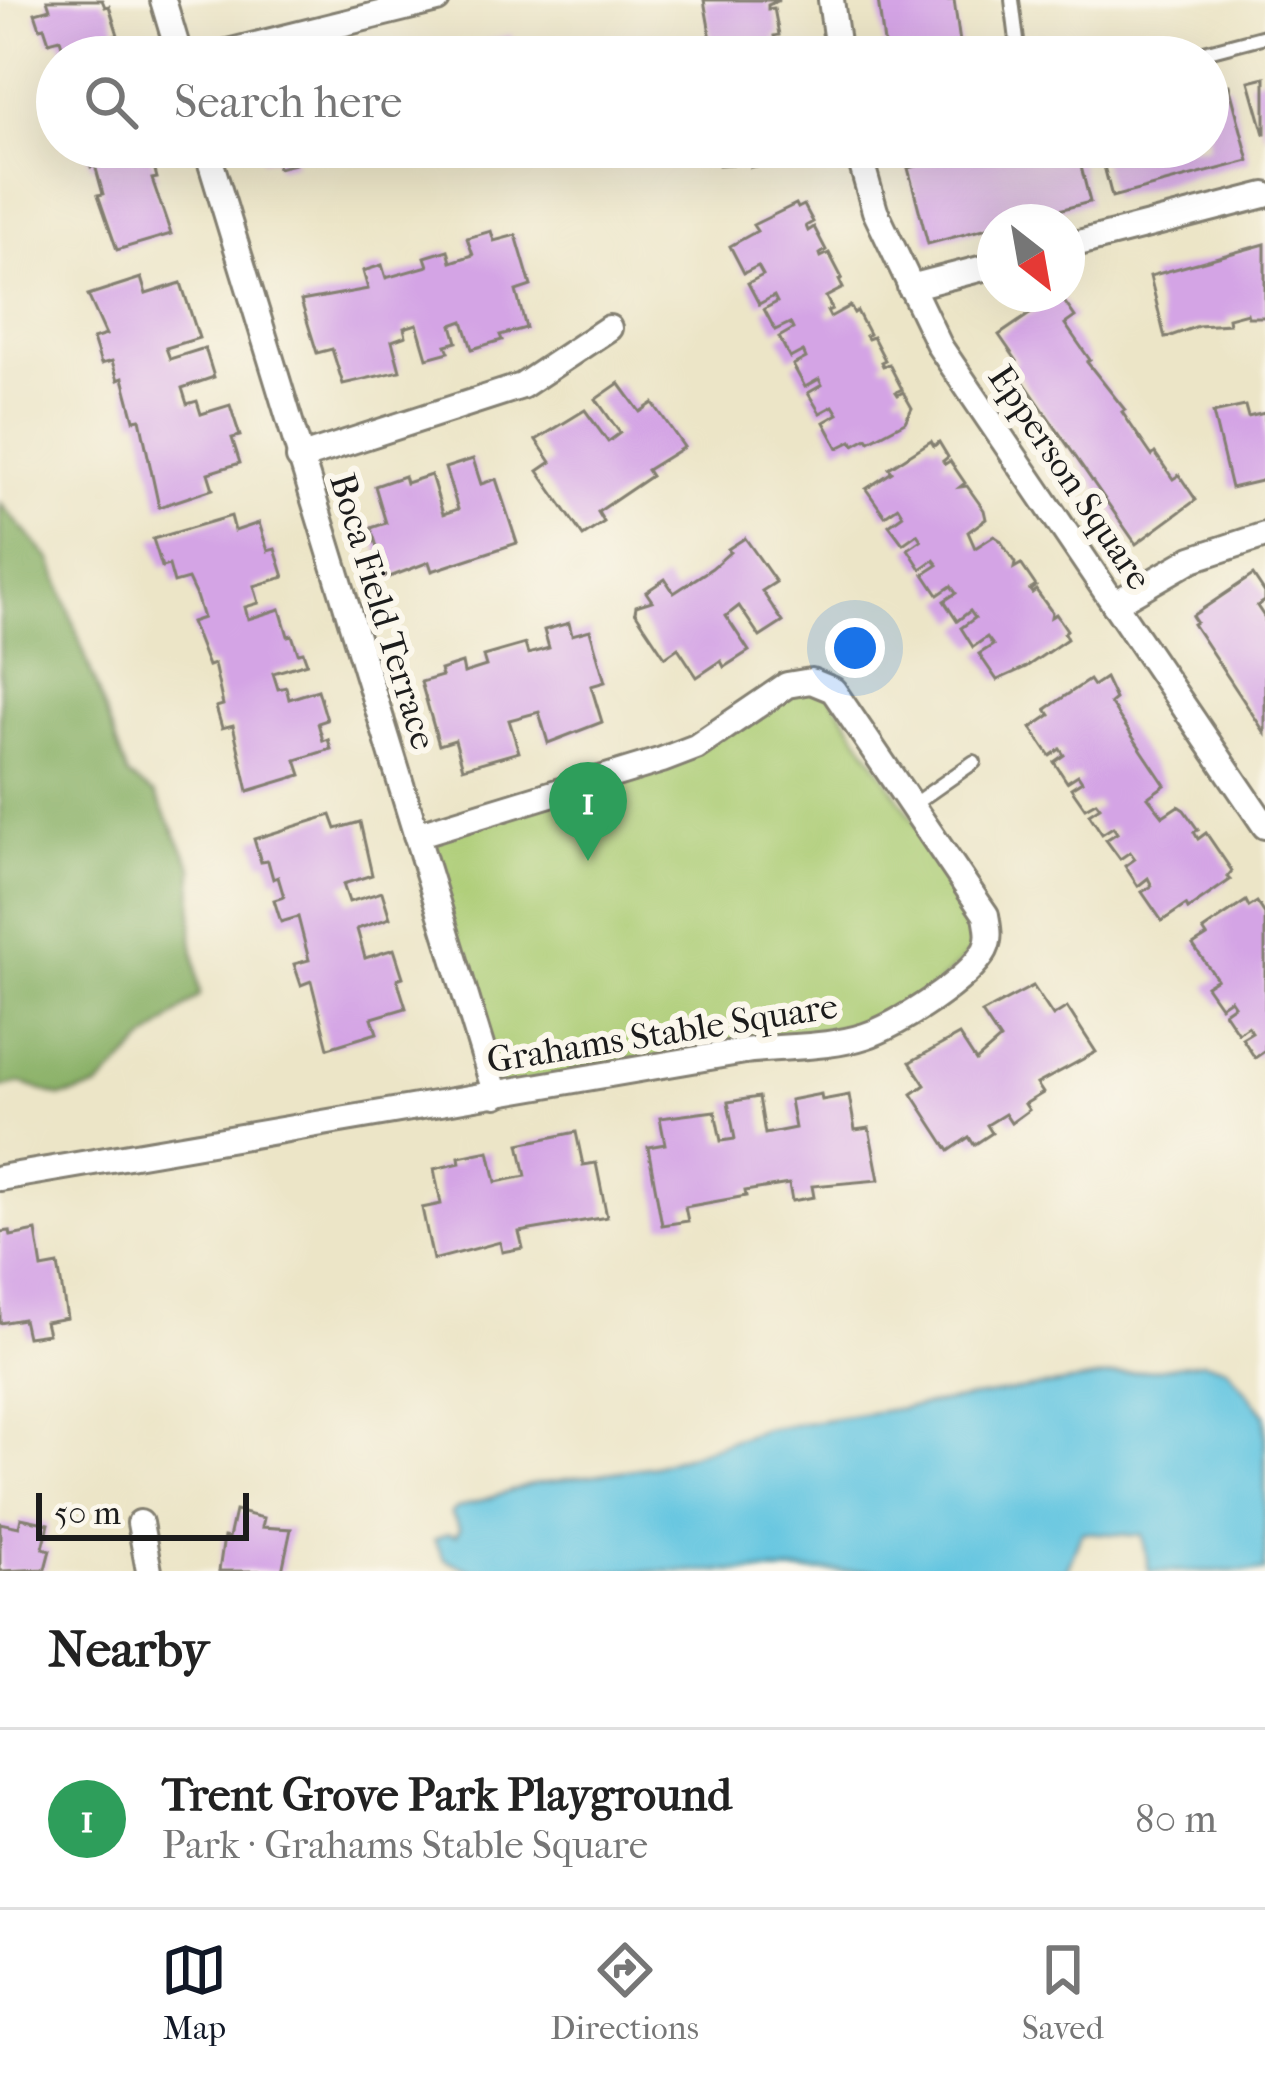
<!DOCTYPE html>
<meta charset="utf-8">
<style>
:root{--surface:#fff;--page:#f6f6f6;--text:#222;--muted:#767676;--line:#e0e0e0;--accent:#111827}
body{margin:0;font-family:"IM FELL French Canon",serif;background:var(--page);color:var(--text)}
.compass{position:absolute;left:977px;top:204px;width:108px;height:108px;border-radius:50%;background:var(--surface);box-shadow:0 12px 48px #0002;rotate:149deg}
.scale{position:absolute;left:36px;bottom:30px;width:213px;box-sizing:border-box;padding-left:12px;border:6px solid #1c1c1c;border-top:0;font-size:33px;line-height:42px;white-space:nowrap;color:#1c1c1c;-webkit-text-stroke:9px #fbf7ec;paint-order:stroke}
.you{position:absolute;left:855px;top:648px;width:42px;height:42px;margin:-30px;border:9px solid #fff;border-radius:50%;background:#1a73e8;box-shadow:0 0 0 18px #1a73e833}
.badge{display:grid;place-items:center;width:78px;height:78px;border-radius:50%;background:var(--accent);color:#fff;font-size:39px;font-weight:700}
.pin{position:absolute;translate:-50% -99px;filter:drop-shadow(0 3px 6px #0008)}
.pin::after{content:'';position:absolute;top:63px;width:42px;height:36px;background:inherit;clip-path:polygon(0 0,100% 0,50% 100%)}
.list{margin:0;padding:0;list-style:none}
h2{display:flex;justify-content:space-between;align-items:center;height:156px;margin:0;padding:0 48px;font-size:51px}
h2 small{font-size:39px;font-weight:400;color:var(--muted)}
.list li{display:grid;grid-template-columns:78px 1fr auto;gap:36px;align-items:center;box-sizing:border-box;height:180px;padding:0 48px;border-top:3px solid var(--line)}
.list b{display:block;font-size:45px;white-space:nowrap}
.list p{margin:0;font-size:39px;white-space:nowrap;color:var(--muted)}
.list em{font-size:39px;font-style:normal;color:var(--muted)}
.icon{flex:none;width:66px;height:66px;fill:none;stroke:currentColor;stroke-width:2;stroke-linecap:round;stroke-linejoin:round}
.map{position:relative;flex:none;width:1265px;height:1571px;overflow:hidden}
.search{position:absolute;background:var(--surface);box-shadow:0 12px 48px #0002;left:36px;right:36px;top:36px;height:132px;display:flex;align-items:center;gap:30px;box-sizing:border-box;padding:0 42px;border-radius:66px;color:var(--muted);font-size:45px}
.sheet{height:336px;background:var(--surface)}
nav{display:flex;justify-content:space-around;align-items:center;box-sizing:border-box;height:168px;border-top:3px solid var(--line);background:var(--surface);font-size:33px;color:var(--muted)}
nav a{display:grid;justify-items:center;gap:6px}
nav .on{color:var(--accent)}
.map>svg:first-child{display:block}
</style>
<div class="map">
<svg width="1265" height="1571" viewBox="0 0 1265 1571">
<rect width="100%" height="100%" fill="#fbf7ec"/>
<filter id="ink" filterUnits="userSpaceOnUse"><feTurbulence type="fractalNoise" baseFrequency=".00833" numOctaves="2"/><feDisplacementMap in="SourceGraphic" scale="24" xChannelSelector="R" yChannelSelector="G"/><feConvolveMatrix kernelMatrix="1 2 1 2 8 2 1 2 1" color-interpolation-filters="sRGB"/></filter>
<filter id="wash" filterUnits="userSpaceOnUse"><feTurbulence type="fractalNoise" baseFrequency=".004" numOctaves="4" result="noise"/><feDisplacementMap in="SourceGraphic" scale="48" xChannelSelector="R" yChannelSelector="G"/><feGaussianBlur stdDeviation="2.7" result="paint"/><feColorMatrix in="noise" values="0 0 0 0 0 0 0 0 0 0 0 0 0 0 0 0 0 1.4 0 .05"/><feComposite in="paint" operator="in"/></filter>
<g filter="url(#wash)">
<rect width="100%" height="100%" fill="#ece5c7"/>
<polygon fill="#accc74" stroke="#647448" stroke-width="3" points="823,684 990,935 898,1020 496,1095 416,835 662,760 787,685"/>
<polygon fill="#89b066" stroke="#526641" stroke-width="3" points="0,503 51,560 128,776 155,794 193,868 192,938 200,995 147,1039 98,1088 60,1097 21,1083 0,1088"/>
<polygon fill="#62c5e0" stroke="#3f707e" stroke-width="3" points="1202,1362 1227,1367 1265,1415 1265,1571 1149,1571 1143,1536 1082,1532 1066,1571 473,1571 445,1560 434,1540 447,1534 456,1536 460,1530 451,1513 457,1508 534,1484 655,1466 765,1429"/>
<g id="blocks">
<g fill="#d4a4e5">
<polygon points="47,0 102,0 105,7 109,6 118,35 64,52 60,39 49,42 44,27 40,28 35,13 50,9"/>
<polygon points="704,0 780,0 768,5 768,9 774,8 779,35 774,36 775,41 781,40 785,57 698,57 696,41 711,39"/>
<polygon points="878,0 954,0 962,57 886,57"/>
<polygon points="511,35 517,57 428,57 457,48 459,54 486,47 485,41"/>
<polygon points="1265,77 1265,134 1264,134 1249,81"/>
<polygon points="1229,85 1249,161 1112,197 1099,147 1208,147 1208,90"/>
<polygon points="85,147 142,147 144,152 150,151 157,178 152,179 171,234 117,250 98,195 103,194 95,165 91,167"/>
<polygon points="259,147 290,147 295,164 278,168 275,157 262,160"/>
<polygon points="716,147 806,147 806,149 797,151 799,158 751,167 751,163 719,165"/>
<polygon points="989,147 1076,147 1090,202 1013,222 995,222 995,226 928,244 908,168"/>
<polygon points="796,204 798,208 804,205 813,222 806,226 808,231 814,227 826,250 820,254 821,257 829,253 842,278 839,280 843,288 826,297 832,309 827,311 830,317 850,306 854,313 857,311 869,334 866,336 868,339 873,337 885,360 881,362 883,366 889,364 902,389 896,392 898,395 903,392 912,408 905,422 869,441 867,438 854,445 852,441 838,448 824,422 838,414 833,406 820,413 808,393 822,385 819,379 805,387 793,365 806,358 803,351 790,358 779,337 793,329 790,323 775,330 764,309 777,302 774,296 759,304 748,283 763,275 758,266 744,273 730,246 757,231 753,225"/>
<polygon points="491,231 494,241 516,235 531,286 516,291 526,328 500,335 502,340 472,349 463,321 452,325 457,342 446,345 449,352 427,358 417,324 404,328 406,336 392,341 400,371 343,384 332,349 317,353 301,301 368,289 363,271 382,265 386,278 428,266 425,257 448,250 451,262 473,255 467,238"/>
<polygon points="1265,244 1265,317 1248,317 1247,313 1228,318 1229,324 1198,326 1165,338 1150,276"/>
<polygon points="141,278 146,294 181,283 199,338 166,348 170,359 205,348 214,377 182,388 187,404 197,401 201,414 230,405 240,436 232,438 240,463 208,473 213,489 159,507 140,419 134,420 123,378 118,380 112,361 101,364 93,339 106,335 88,295"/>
<polygon points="1059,294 1075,317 1065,324 1090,360 1087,362 1125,410 1122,412 1152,456 1155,453 1173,479 1179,475 1196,500 1136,544 1012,365 1017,361 999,335"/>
<polygon points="619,383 640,412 653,403 684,447 647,470 651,476 598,512 604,522 583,536 538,471 551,462 536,440 585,410 608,442 620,433 596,399"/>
<polygon points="1245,406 1248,417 1265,413 1265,480 1231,488 1213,413"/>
<polygon points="931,441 934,446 939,442 948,457 943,461 945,464 950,461 965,483 960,487 967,486 984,510 986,519 968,532 975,548 994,536 1000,540 1015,563 1014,568 1021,564 1036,586 1030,590 1032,593 1036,590 1052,612 1051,617 1056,614 1067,630 1064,633 1067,639 1026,667 997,680 979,654 993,645 987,637 973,647 961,628 975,618 970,611 957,621 944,601 956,593 951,586 938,595 924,574 938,565 934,560 921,569 908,549 921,540 917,534 903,544 889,525 903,515 898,507 885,516 866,489 892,472 889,468"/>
<polygon points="473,459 481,484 496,479 517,543 432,571 429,562 387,578 371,528 386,523 375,486 404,476 406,483 431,475 443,514 458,509 445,468"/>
<polygon points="231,516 235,531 259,523 268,551 275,549 284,577 254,586 259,603 245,607 248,619 280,609 288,636 292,635 298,653 303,652 307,663 273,673 278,689 286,687 289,699 318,690 327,720 318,723 323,741 328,739 331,749 296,760 301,775 248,791 233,725 222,728 216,707 223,705 214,664 208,666 191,622 203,618 196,596 188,579 174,583 169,565 162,567 153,539"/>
<polygon points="745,538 776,582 762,591 783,622 760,637 739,606 726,616 749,651 724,667 721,661 697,677 678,648 665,657 635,612 636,606 652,601 646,592 665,579 674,593 712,568 730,552 728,549"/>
<polygon points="1253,575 1265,593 1265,601 1257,606 1265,618 1265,733 1193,624 1196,622 1192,616"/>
<polygon points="569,623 572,635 590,630 605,682 591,686 602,722 548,743 539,712 509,720 519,752 463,768 455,740 439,745 421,682 442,676 440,670 462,663 464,673 486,666 483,656 525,644 528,654 549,648 544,630"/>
<polygon points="1105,678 1115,699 1110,703 1165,785 1148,797 1163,816 1178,806 1184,810 1198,830 1194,832 1198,839 1206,833 1232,871 1227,877 1230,880 1188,909 1186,905 1162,921 1142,892 1152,886 1148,878 1138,886 1125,866 1135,859 1130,852 1120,859 1106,840 1117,833 1113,827 1102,834 1089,814 1100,807 1096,802 1085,808 1071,788 1082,781 1078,775 1067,782 1054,762 1064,755 1060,749 1050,756 1031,728 1050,715 1046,709 1089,680 1093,686"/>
<polygon points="331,815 336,829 360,822 372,875 343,884 349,902 382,892 390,918 357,929 365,958 394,949 403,977 397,979 406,1008 372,1018 377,1033 328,1048 311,981 301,985 294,964 309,960 298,917 281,922 274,900 284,897 278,877 273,879 268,861 261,862 254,839"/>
<polygon points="1246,901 1249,907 1257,902 1265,914 1265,1051 1255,1058 1242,1038 1252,1032 1248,1026 1238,1033 1224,1012 1234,1005 1230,999 1220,1006 1206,986 1217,979 1193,945 1207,936 1203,930"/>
<polygon points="1033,986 1053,1016 1067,1007 1096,1052 1037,1084 1043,1093 1025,1104 1029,1110 1011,1123 1005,1114 987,1125 992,1133 974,1145 969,1137 949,1151 912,1094 925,1085 910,1062 959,1035 976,1061 1000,1040 982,1013"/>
<polygon points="821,1094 822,1100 849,1095 855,1130 869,1128 879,1180 812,1186 814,1197 792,1201 789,1184 745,1191 746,1196 685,1207 688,1221 662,1225 648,1147 665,1144 660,1118 715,1111 721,1141 735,1139 728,1102 759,1097 765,1134 795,1128 790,1100"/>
<polygon points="576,1132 583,1165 596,1163 607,1217 519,1232 523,1248 502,1252 500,1242 433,1260 422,1208 441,1204 434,1169 460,1163 459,1157 489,1151 496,1182 526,1176 519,1144"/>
<polygon points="10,1231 11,1236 36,1231 42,1268 58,1265 67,1318 45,1322 48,1334 27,1337 23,1319 0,1323 0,1232"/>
<polygon points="235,1511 264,1518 262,1527 291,1529 282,1571 219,1571 224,1537 229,1538"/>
<polygon points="21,1518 49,1524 43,1548 50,1550 45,1569 0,1571 0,1523 19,1527"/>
</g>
</g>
</g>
<g filter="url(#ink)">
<use href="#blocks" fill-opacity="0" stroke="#848072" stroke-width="3"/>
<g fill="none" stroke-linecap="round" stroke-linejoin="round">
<defs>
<g id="service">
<polyline points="1012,0 1019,57"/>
<polyline points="1185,57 1265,36"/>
<polyline points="914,804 974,762"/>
</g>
<g id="minor">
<polyline points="163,0 180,57"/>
<polyline points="831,0 839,57"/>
<polyline points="207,57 437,0"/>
<polyline points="206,147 496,1095"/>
<polyline points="857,147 875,211 940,347 1265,826"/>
<polyline points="1067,246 1265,195"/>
<polyline points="910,287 995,265"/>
<polyline points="299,458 522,386 609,328"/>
<polyline points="1114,604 1192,559 1265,535"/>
<path d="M0 1178 745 1051C783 1046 829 1048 865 1036 898 1025 968 981 985 950 991 938 988 927 986 915L833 690 811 681 787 685 696 747 662 760 416 835"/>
<polyline points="140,1523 149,1571"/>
</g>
</defs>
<use href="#service" stroke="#848072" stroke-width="18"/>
<use href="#minor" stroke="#848072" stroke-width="30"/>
<use href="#service" stroke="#fff" stroke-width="12"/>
<use href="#minor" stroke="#fff" stroke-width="24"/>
</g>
</g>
<g text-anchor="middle" stroke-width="12" stroke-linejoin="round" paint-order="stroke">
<g font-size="36" fill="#1c1c1c" stroke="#fbf7ec">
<text transform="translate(1071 477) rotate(56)" y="13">Epperson Square</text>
<text transform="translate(384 611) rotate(73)" y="13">Boca Field Terrace</text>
<text transform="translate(662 1032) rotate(-9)" y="13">Grahams Stable Square</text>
</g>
</g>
</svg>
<svg class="compass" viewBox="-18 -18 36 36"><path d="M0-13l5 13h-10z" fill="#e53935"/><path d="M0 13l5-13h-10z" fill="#767676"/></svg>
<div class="scale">50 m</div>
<div class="you"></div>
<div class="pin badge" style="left:588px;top:861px;background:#2e9e5b">1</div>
<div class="search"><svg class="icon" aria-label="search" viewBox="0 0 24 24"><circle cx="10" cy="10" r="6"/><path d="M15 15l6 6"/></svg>Search here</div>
</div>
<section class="sheet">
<h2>Nearby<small></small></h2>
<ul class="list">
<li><span class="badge" style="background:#2e9e5b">1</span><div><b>Trent Grove Park Playground</b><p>Park · Grahams Stable Square</p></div><em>80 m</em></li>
</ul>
</section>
<nav>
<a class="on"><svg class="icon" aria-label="map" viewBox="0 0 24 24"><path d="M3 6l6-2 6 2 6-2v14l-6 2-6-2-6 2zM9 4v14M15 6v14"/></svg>Map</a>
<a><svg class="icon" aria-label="directions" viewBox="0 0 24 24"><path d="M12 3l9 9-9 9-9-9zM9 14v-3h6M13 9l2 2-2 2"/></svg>Directions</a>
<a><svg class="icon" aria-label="saved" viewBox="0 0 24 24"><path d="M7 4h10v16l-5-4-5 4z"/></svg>Saved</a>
</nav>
